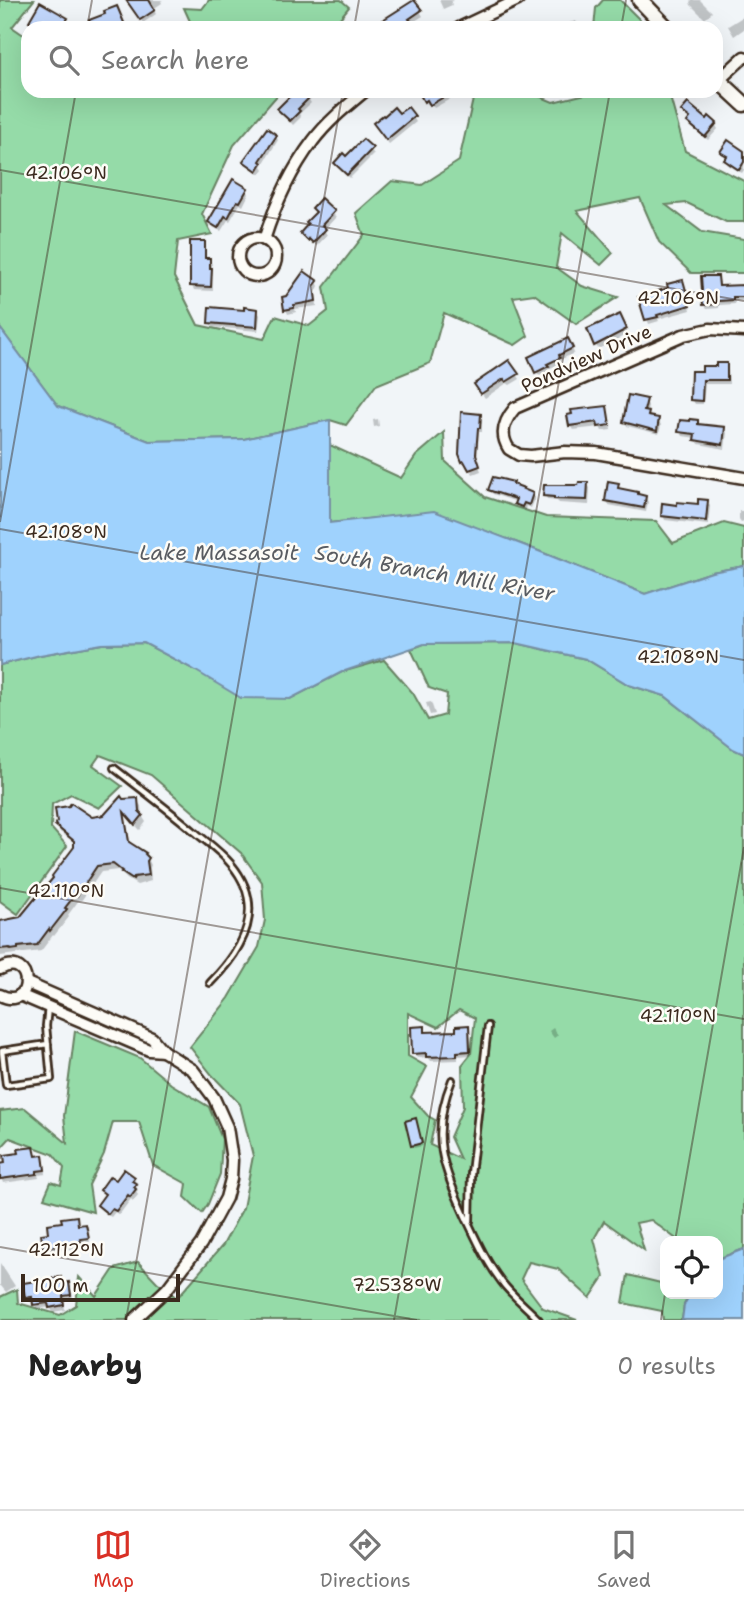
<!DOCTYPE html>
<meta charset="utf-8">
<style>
:root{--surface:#fff;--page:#f2f2f2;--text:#222;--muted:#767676;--line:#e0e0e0;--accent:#d93025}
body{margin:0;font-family:"Shantell Sans",sans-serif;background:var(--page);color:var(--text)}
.controls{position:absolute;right:21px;bottom:21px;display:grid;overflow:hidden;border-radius:14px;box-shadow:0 7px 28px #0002}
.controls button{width:63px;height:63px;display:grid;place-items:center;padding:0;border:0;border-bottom:2px solid var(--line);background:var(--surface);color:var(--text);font:35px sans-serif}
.scale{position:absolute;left:21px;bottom:18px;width:159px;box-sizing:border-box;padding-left:7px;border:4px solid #3b2a1e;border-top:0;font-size:19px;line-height:24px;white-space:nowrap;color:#3b2a1e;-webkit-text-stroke:5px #fdfcf7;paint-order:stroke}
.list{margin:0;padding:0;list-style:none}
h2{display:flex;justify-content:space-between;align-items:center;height:91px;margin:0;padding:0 28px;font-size:30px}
h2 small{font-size:23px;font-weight:400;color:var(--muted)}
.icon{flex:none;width:38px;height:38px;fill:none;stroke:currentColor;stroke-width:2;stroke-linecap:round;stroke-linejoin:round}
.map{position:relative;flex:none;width:744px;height:1320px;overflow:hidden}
.search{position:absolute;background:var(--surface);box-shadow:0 7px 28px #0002;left:21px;right:21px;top:21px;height:77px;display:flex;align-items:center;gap:18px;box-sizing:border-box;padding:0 24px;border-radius:21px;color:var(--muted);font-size:26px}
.sheet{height:189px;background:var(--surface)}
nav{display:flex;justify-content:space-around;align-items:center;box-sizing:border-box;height:98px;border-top:2px solid var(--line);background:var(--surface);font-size:19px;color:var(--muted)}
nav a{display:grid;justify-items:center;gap:4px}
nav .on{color:var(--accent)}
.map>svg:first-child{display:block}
</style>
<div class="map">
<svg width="744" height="1320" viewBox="0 0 744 1320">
<rect width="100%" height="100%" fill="#f1f5f8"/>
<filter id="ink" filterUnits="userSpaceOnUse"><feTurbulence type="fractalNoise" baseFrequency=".0143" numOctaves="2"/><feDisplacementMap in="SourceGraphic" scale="14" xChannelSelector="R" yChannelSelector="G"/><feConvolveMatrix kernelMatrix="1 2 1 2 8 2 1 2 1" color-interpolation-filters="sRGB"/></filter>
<g filter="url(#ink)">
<g fill="#95dba8" stroke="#688263" stroke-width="2" fill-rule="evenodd">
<polygon points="0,0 34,0 12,27 28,38 28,91 281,91 234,145 202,214 212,234 178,241 174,277 198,325 264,339 275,316 309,326 328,311 324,287 364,235 356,213 392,181 422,185 459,161 474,95 483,91 527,91 553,102 586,94 586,91 630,91 635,96 670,97 685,151 744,181 744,222 726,222 687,203 666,205 702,232 744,239 744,273 691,273 659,242 640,198 577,211 613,253 601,265 562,233 556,267 582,286 618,297 576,324 534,294 513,297 528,336 515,345 444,313 430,363 376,385 346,425 330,420 244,439 149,441 58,406 0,328"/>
<polygon points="209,0 341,0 349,7 332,28 193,28 184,8 202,9"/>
<polygon points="603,0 620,0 648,28 594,28 596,8"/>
<polygon points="444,432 445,461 485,497 546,517 656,521 673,543 724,523 744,528 744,566 712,572 645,594 526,546 434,512 329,523 330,445 401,478 416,456"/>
<path d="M144 643 191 668 290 699 342 672 384 660 413 693 428 720 445 715 447 694 429 688 411 649 424 644 516 643 586 659 629 685 665 696 733 749 744 754V1249L718 1259V1241H679L651 1220 636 1223 644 1250 604 1221 594 1239 604 1277 590 1298 558 1269 529 1262 521 1279 543 1308 577 1320H0V1297L17 1289 18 1303 60 1315 76 1305 79 1277 96 1296 114 1269 138 1262 157 1282 177 1298 223 1245 243 1208 253 1156 240 1104 212 1075 190 1047 229 998 259 947 265 920 262 882 241 853 151 775 100 755 93 765 122 786 99 808 71 794 52 804 51 828 67 846 18 914 0 901V665L40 655 102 644ZM459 1010 475 1018 471 1054 462 1065 463 1107 450 1137 460 1159 430 1145 435 1120 428 1116 411 1097 427 1067 408 1056V1013L438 1027Z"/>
<polygon points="75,1031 140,1058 171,1084 209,1107 222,1139 220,1174 208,1204 202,1213 185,1197 187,1184 153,1165 139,1122 113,1122 104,1154 89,1185 93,1212 44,1198 51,1182 61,1185 64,1168 53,1154 10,1138 0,1149 0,1111 25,1108 67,1143 64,1116"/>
<polygon points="628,1275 665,1284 665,1294 690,1294 684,1305 682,1320 663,1320 662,1311 623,1303"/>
</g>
<g fill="#9fd2fd" stroke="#778fa4" stroke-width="2">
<polygon points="0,328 58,406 149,441 244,439 330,420 330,523 434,511 526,546 645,594 712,572 744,566 744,754 733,749 665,696 629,685 586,659 516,643 424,644 342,672 290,699 241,698 191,668 144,643 102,644 40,655 0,665"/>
<polygon points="744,1249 744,1320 682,1320 684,1305 690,1294 718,1294 718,1259"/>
</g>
<g fill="#0003">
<polygon points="135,0 163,0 161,1 162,3 153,9 156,14 143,23 130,3"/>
<polygon points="439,0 454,0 451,2 452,5 443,9"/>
<polygon points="692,0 700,0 712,12 705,19 691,5 690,2"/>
<polygon points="414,2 423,16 410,24 412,26 409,28 378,28"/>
<polygon points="41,4 67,19 69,24 67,28 56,28 45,23 42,28 34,25 31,21"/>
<polygon points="744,16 744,29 734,36 728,26"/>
<polygon points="576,21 579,28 551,28"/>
<polygon points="297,91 318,91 309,100 311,103 299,114 301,117 293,125 279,109"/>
<polygon points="424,91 460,91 461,93 434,108 431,103 428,105 421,93"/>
<polygon points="408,109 416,122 389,144 377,128"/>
<polygon points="683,111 715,124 718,129 708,140 692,126 689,122 691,120"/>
<polygon points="275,136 278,140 262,166 264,169 260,174 248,165 245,161"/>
<polygon points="363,141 374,154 350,178 339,167"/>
<polygon points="742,149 744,151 744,170 742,173 728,165 726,160 727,158 722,152 741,151"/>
<polygon points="247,190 249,194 243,206 240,204 230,221 228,220 221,231 213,227 210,222"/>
<polygon points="321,201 336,217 324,230 327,235 317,246 304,237"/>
<polygon points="204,243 206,248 206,259 209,259 212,264 213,291 194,290 192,286"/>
<polygon points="717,277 720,282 720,288 744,286 744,301 735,301 735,304 719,305 719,308 707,309 704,305"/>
<polygon points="317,282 319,286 316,292 317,306 295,309 296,312 288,314 286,309"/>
<polygon points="685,286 691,310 658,319 659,321 649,324 640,298"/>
<polygon points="257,310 260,315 258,331 213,327 210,323 245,312"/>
<polygon points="619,316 628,334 598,349 596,345"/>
<polygon points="568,340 574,353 560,360 561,363 548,369 550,371 539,376 530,357"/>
<polygon points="509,363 520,379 510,385 507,383 485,398 476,385"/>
<polygon points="726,365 728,369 729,384 705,384 703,404 695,404 692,399 704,373"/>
<polygon points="646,401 648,406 647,413 651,419 658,420 661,425 659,434 627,426 625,421"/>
<polygon points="606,408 609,412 611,430 602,431 600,427 573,430 570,426"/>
<polygon points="480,416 482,420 482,432 479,432 477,460 481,471 473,474 468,465 466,465 464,461"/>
<polygon points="378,419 379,426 374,427 373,420"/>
<polygon points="697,422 699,426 724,429 727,433 725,449 699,444 696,438 683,436 680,431"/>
<polygon points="587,484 590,488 589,505 559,503 557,501 548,500 545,496"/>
<polygon points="617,485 620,490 645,497 648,502 646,512 609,505 607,501"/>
<polygon points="514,486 532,494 535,499 531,508 526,506 525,510 519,508 517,502 493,494 490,490"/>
<polygon points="707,502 710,506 708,525 665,520 663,515 699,506"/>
<polygon points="739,511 744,511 744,521 741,522 739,519"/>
<polygon points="431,702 435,714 430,715 426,703"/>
<polygon points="137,800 141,806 142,816 146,822 140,830 125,814 131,846 148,859 151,865 150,868 151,881 137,885 127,879 118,870 101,872 81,901 79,900 68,915 69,917 54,936 53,935 41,951 0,956 0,921 21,919 44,893 76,844 60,832 57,825 105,817 122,801"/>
<polygon points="468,1027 470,1031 471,1055 458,1056 458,1060 431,1061 428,1057 417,1058 414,1053 424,1028 426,1032 458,1033"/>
<polygon points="553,1028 558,1035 554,1038 549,1031"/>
<polygon points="417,1123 423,1146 414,1148 412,1145"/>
<polygon points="33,1148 37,1158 42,1157 45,1162 46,1174 38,1175 39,1178 3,1183 1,1178 0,1165 7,1165"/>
<polygon points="134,1178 136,1183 135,1185 138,1190 136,1192 138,1195 133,1201 131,1199 119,1215 115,1212 111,1217 101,1210 99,1205 106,1196 102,1190 116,1183"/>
<polygon points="76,1217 79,1227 86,1226 88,1230 90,1242 82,1244 82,1247 47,1252 45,1247 50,1234 64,1223"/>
<polygon points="0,1263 15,1286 6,1292 1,1286 0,1286"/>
<polygon points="60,1279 62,1283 68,1284 71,1289 73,1299 64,1301 65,1310 53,1312 50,1307 37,1309 34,1301 29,1302 27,1297"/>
</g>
<g fill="#c2d7fc" stroke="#3b2a1e" stroke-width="2">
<polygon points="126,0 149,0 155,10 140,20"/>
<polygon points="414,0 422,10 409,19 411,21 400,28 370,28"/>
<polygon points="40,2 68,18 62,28 43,19 39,26 29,21"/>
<polygon points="117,6 125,25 118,28 92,28 89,20 105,14 104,11"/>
<polygon points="295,91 303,91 310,97 298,109 300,111 290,121 277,109"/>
<polygon points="418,91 454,91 430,105 427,100 424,102"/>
<polygon points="688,103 707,119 709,116 717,123 705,137 687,122 690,118 681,111"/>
<polygon points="394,107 399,113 408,107 415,116 386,140 373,123 383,115 384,116"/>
<polygon points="267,128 277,135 260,161 262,163 257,171 243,161"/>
<polygon points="363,139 373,148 347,175 334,163 343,153 346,156"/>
<polygon points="728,140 744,151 744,162 739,170 724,160 727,156 720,152"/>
<polygon points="233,179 248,188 240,202 237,201 228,218 225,216 218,228 208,222"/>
<polygon points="321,198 335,211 322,225 326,229 313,243 309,239 308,241 300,233 308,224 306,222 316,212 312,208"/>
<polygon points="190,241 205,241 205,258 210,258 210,268 212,268 211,287 190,286"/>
<polygon points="304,271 318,281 314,286 316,301 294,305 294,308 284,310 282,297 286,296"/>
<polygon points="701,276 718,276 719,286 744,285 744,297 733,297 733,300 718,301 718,304 703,305"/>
<polygon points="683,280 690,305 657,315 658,317 645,320 638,297 668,288 667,284"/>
<polygon points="209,307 244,310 244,307 258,309 257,327 208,323"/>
<polygon points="620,314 627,329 594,346 587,329"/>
<polygon points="568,338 573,348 559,355 560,358 547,364 549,366 535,373 528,357"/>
<polygon points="509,360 519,374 506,382 504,379 481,394 474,384"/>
<polygon points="716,363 727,363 727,380 703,380 702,401 690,400 691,371 702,371 702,366 716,366"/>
<polygon points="628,395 647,399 644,411 649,412 648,416 659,418 657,431 623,422"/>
<polygon points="607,406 610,425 598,427 597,422 569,426 567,415 572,414 571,410"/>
<polygon points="461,412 481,414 480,428 478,428 476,454 480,466 469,470 464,461 462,462 459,454"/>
<polygon points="690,419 698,420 698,424 725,427 723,445 694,440 695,434 678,432 680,420 690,421"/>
<polygon points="493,477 514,482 513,484 524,488 523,489 533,493 529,505 524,503 522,507 514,504 516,499 488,490"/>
<polygon points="608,481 619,483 618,488 638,492 638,494 646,496 644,508 605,501"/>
<polygon points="579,482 588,482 587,500 554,499 554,497 543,496 544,485 578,485"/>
<polygon points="698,499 708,500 706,521 661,516 662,503 677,505 677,502 698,504"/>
<polygon points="121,796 123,799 138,798 139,811 143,815 135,825 124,812 129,842 146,853 145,854 149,858 147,861 149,875 134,877 133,880 121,872 122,871 113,864 97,866 77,896 75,895 65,908 67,909 50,931 49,929 37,945 18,947 18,949 11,950 10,948 0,949 0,921 20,917 42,890 43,890 53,878 52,876 74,847 74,841 55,825 57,822 55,808 69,806 71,803 92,817 104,815"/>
<polygon points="469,1025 470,1051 457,1052 457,1056 426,1057 426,1053 412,1054 411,1027 425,1026 425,1032 456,1031 456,1026"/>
<polygon points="416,1118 422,1143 411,1146 405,1121"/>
<polygon points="34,1147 36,1156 43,1155 45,1170 37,1171 37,1174 0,1179 0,1164 5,1163 4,1155 19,1153 18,1149"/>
<polygon points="124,1169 135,1177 132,1181 137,1184 134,1187 136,1189 130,1197 128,1195 116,1211 112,1209 108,1214 97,1205 105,1194 100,1190 110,1176 116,1180"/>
<polygon points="77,1216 78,1225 86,1224 89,1238 80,1239 81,1243 43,1248 41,1234 48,1233 47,1224 62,1222 61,1218"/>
<polygon points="61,1277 62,1283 69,1282 71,1295 63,1296 64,1305 49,1308 48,1303 33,1305 32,1297 25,1298 23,1283"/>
</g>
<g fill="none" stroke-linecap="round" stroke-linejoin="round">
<defs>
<g id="lane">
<path d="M114 768C141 789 169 810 195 832 207 842 221 852 231 864 267 907 244 949 210 983"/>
<polyline points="48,1044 2,1051 6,1085 51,1079 46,1026 48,1007"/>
<path d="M452 1080C429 1137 443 1167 467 1220 477 1241 487 1263 501 1281 512 1296 527 1307 539 1320"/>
<polyline points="470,1221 471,1174 488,1026"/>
</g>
<g id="street">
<polyline points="459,28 518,0"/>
<polyline points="718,81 744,57"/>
<circle cx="257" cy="257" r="19"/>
<path d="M264 240C275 205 291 170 313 141 327 122 347 106 365 91"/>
<path d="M744 331 710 329 683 335 515 408C504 421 499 434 509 449L519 455 531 456 565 452 596 453 744 478"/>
<path d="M0 969C34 951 35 1012 0 995"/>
<polyline points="27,983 152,1038 163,1051 193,1070 214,1098 227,1127 232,1160 231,1179 226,1198 201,1244 167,1289 134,1320"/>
<polyline points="20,995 149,1050 163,1051"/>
</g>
<g id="secondary">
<polyline points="640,0 667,28"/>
<polyline points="716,78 744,104"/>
</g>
</defs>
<use href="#lane" stroke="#3b2a1e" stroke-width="10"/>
<use href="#street" stroke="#3b2a1e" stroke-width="15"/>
<use href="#secondary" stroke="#3b2a1e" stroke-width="19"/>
<use href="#lane" stroke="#fdfcf7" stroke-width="4.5"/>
<use href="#street" stroke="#fdfcf7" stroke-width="10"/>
<use href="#secondary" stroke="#fdfcf7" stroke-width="14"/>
</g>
</g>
<path fill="none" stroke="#3b2a1e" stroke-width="2" stroke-opacity="0.45" d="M87 28 92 0M354 28 359 0M621 28 626 0M0 170 744 301M0 522 76 91M0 529 744 660M0 888 744 1019M675 1241 744 847M0 1247 417 1320M126 1320 343 91M394 1320 610 91M661 1320 665 1294"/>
<g text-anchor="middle" stroke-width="5" stroke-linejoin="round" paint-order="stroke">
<g font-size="19" fill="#3b2a1e" stroke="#fdfcf7">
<text transform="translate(586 358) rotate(-24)" y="7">Pondview Drive</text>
</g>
<g font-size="21" font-style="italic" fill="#595c61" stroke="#fdfcf7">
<text x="219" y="560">Lake Massasoit</text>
<text transform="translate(435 573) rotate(10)" y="7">South Branch Mill River</text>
</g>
</g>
<g font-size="18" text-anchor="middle" fill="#3b2a1e" stroke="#fdfcf7" stroke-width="5" stroke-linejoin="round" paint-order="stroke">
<text x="66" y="179">42.106°N</text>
<text x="678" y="304">42.106°N</text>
<text x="66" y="538">42.108°N</text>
<text x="678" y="663">42.108°N</text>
<text x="66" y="897">42.110°N</text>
<text x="678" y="1022">42.110°N</text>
<text x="66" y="1256">42.112°N</text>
<text x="397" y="1291">72.538°W</text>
</g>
</svg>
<div class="controls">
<button><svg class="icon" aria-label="locate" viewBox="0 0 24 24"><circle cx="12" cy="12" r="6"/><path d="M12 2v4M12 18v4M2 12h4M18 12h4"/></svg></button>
</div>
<div class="scale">100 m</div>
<div class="search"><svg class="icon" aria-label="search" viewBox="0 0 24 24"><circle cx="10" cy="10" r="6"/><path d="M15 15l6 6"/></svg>Search here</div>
</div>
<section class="sheet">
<h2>Nearby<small>0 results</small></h2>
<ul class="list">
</ul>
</section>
<nav>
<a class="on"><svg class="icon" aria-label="map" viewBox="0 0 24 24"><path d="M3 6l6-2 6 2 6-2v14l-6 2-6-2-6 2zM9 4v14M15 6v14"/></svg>Map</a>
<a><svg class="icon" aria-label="directions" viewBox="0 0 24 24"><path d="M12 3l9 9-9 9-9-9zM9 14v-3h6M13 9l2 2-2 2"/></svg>Directions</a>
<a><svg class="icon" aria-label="saved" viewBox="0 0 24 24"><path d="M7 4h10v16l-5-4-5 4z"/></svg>Saved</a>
</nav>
